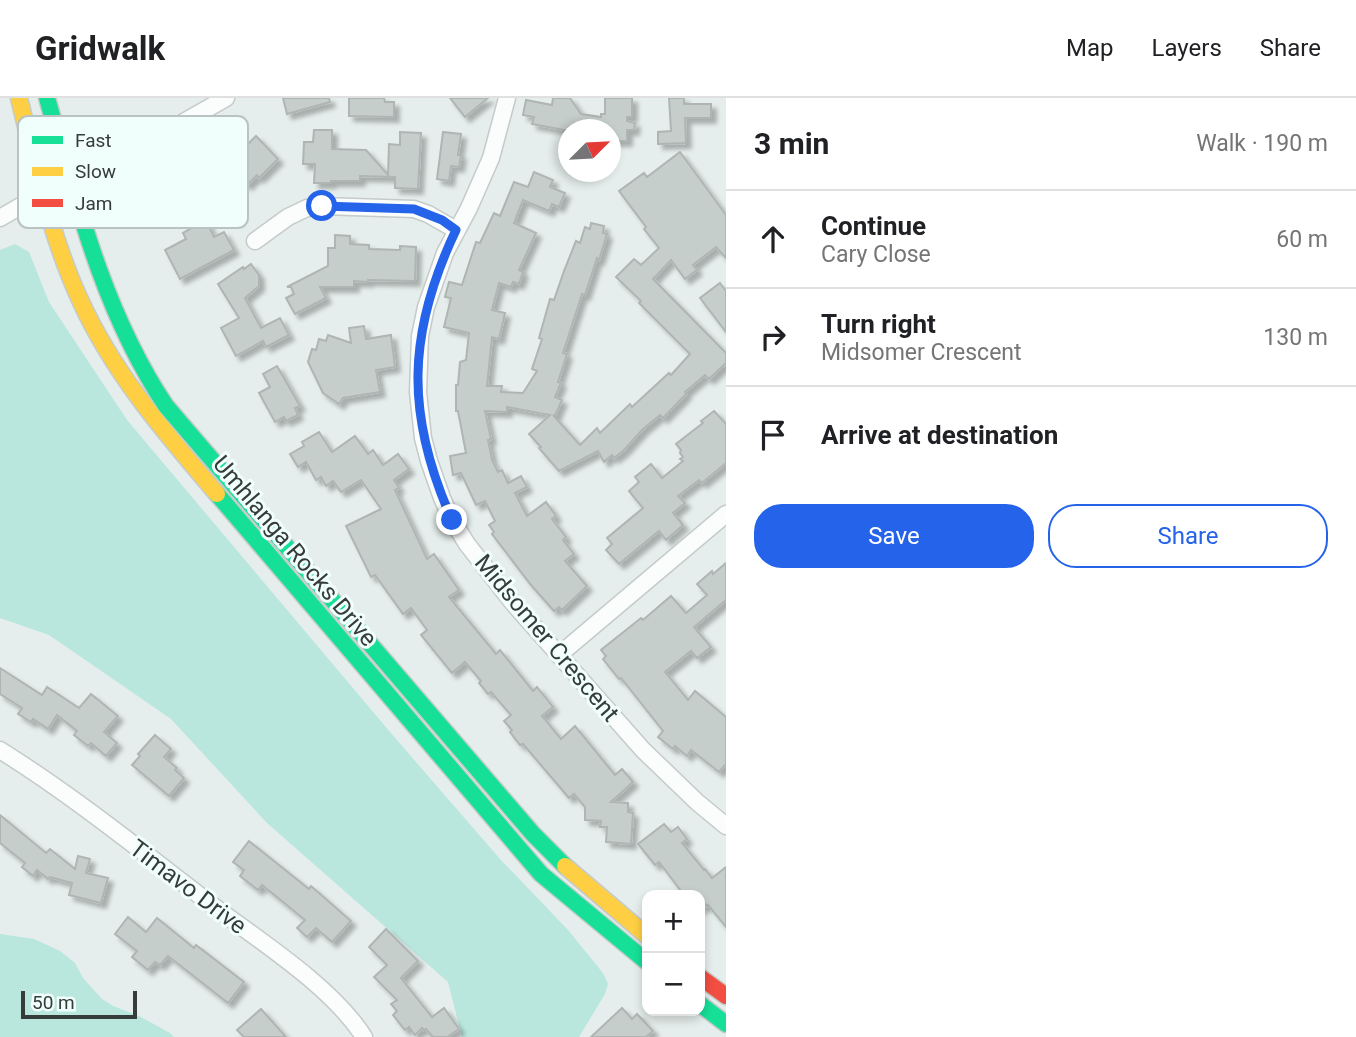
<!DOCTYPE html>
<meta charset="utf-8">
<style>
:root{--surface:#fff;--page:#f2f2f2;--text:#202124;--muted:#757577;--line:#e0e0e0;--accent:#2563eb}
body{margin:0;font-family:Roboto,sans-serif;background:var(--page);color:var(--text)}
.controls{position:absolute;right:21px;bottom:21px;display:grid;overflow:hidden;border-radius:14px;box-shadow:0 4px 10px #0003}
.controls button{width:63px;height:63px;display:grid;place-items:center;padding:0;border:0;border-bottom:2px solid var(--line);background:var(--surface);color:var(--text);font:35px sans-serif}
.compass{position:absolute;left:558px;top:21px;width:63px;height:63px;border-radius:50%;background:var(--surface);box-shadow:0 4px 10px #0003;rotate:66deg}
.scale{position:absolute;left:21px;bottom:18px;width:116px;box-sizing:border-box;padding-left:7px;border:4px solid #353c3a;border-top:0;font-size:19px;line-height:24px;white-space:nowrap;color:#353c3a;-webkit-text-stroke:5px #f1fffc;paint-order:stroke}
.stop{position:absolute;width:21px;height:21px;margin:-16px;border:5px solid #2563eb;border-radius:50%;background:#fff}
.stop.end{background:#2563eb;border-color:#fff;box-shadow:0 2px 7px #0008}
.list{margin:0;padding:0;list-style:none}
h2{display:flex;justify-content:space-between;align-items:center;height:91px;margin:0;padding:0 28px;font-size:30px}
h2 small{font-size:23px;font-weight:400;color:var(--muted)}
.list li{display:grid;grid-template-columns:46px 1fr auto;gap:21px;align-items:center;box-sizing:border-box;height:98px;padding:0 28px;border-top:2px solid var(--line)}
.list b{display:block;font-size:26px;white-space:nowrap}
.list p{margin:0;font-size:23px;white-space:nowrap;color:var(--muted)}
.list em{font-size:23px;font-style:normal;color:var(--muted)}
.actions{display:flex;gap:14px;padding:21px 28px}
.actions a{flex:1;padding:16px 0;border:2px solid var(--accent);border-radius:28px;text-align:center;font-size:24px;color:var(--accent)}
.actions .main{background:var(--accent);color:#fff}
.icon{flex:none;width:38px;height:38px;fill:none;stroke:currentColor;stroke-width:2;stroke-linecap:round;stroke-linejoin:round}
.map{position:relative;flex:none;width:726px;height:939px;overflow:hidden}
header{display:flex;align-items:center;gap:42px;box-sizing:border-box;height:98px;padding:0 35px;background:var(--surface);border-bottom:2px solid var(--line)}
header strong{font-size:33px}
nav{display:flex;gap:38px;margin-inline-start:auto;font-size:24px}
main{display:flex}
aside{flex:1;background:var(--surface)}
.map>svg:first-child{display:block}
</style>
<header>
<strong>Gridwalk</strong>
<nav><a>Map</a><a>Layers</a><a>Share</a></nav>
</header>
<main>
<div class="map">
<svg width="726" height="939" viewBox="0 0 726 939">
<defs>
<filter id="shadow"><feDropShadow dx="5" dy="5" stdDeviation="2" flood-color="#0004"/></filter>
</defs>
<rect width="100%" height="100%" fill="#e5eeec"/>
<g fill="#b9e6dd">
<polygon points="15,146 29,154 49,204 127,322 390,634 500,761 568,832 603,875 608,886 605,896 579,939 462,939 448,884 267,725 171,621 49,537 0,520 0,152"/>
<polygon points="0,836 34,841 60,853 75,865 83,880 102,901 113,908 139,918 170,935 174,939 0,939"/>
</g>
<g fill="#c6cecc" stroke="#aeb5b3" stroke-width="2" filter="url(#shadow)">
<polygon points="283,0 329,0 330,4 287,16"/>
<polygon points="349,0 384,0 385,4 394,4 394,19 349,18"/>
<polygon points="450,0 488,0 465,19"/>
<polygon points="553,0 570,0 581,16 601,19 601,16 605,16 605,0 632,0 632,19 627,19 627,23 635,25 634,32 627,32 627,43 611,43 611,32 564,32 532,26 534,19 523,17 526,2 552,7"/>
<polygon points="669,0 684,0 684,6 711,6 711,20 685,20 686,45 658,46 658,34 671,33"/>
<polygon points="314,32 332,32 332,51 366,52 388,77 389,46 400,47 400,34 421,35 418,91 395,90 395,79 360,78 360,83 331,83 331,85 314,85 315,66 303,66 304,44 313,44"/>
<polygon points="443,34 461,36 458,57 461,57 459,69 451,68 449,83 437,81"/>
<polygon points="256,38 278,61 259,80 257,77 247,87 243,83 204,121 182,98 200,80 197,77 206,69 215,78 218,75 219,76 238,59 236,55 248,44 249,45"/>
<polygon points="680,54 726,117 726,160 716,149 693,167 697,172 685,181 671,162 653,181 726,255 726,265 709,281 705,277 685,294 686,296 663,320 660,317 643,331 624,352 614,360 612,357 604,364 598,353 559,373 539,350 541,349 529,336 550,317 507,309 507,314 485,313 491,341 488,342 492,362 498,374 502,372 508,385 521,378 527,389 515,395 527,418 546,404 556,418 552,421 566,439 563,442 574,456 565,463 587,488 562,512 559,509 554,513 531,487 492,436 494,434 489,427 495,423 485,403 476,407 461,375 453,377 450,358 466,355 458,313 456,313 456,287 458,287 460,264 466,262 469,235 444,229 451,200 445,199 449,184 462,187 476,144 480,145 494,115 500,118 514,84 528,89 534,74 553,82 550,89 565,95 559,109 552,106 549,113 523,102 514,125 536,135 519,172 523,174 519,186 513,184 511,189 499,185 492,212 505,215 499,241 492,239 487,288 502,288 501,294 523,295 537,273 532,271 542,241 539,240 550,201 554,202 564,173 576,143 580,145 585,129 590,131 591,125 604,128 603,135 607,136 599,162 597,160 585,197 582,196 563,255 567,256 558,284 561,285 555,299 562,302 555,318 553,317 580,347 597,330 600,335 630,306 632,309 669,275 671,277 690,256 639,205 641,203 616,179 634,161 641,167 659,150 644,131 646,129 619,93 644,75 647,79"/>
<polygon points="206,122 214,139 224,134 234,152 180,181 165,152 186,141 183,135"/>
<polygon points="335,137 350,138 350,146 369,147 369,151 400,152 400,148 416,149 415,183 368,182 368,184 354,183 354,189 320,189 326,200 295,216 286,200 294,196 291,189 287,189 328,168 328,150 335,150"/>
<polygon points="251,166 259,177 259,188 245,200 261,230 280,220 289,237 266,249 263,243 236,258 221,230 239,220 218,186 243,169 244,171"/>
<polygon points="720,185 726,193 726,234 700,200"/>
<polygon points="364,228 366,241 391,237 395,269 376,272 380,294 343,300 339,306 323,295 308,264 312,251 316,252 319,241 326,243 328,237 351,245 349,230"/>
<polygon points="277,268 300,308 295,310 298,317 286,323 284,319 275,324 259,295 270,289 263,276"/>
<polygon points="714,313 726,326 726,365 702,385 699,382 678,398 685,405 673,415 683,427 666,442 659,433 619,466 606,452 612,446 607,440 643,410 629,393 639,384 635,379 651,366 662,380 683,363 680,361 683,359 680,355 681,352 676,346 703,325 701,323"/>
<polygon points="319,334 332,354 355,338 368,356 373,352 383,367 398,356 409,371 394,382 399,390 395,392 427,461 434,456 459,492 449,499 496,556 500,552 533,593 537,589 553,609 542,618 561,641 575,628 615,677 622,671 633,684 611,704 628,705 628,714 633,715 631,746 606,744 607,729 600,729 601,723 585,722 585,709 574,696 569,700 523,646 520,647 510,634 512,632 504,623 511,617 491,594 488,596 479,585 481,583 465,564 452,575 421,537 427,532 411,510 403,516 375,477 371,479 346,428 381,411 361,382 341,394 333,383 326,388 321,379 316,382 306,364 298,369 290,356 304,348 302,344"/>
<polygon points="726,465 726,502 694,529 711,549 697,560 691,553 665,574 688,602 695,593 726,619 726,666 719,674 691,652 687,658 675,648 673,651 658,639 663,633 621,580 619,581 603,561 606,558 601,552 641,520 643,522 671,498 686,515 707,497 697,486 712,473 713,476"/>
<polygon points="0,570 42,597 47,589 79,610 91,596 118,618 104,634 117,645 106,658 91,645 88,648 74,637 77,633 57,617 48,631 33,621 31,624 18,616 22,610 0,596"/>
<polygon points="155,637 171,651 164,659 177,670 175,672 184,680 169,698 132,667 140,658 138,656"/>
<polygon points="0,717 46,755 50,751 75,771 78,758 90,761 86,775 108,780 101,805 69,797 72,785 50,779 48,781 37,772 33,778 22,769 25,765 0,745"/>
<polygon points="664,726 671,734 678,729 687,741 682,745 704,772 705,771 712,780 726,769 726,829 708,807 707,808 705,806 700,811 700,797 684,797 659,764 655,767 638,746"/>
<polygon points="249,743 309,791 311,788 351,823 332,844 316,830 307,839 297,830 305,822 262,787 258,792 240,778 244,772 233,764"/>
<polygon points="128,819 146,834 157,820 194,850 196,847 244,884 228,905 168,858 160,867 155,864 148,872 132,859 137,853 115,836"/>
<polygon points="386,831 418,863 401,880 432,919 444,910 459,931 447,939 433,939 426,931 424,932 422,930 415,937 409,929 405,932 393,917 397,913 391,906 397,902 374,879 387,867 369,849"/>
<polygon points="622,910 632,921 637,916 653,933 646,939 591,939"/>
<polygon points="261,911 286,939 244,939 237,932"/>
</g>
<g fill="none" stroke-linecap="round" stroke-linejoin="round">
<defs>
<g id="street">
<polyline points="507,0 491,60 469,110 445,155 426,209 420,238 418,294 423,340 429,363 442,400 452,422 467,446 513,505 643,652 697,704 726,728"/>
<polyline points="0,120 24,106 71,86 117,62 226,0"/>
<polyline points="255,143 288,119 307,110 322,108 414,111 428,116 456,132"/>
<polyline points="559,557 726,416"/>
<path d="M0 652C75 699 145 756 216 810 263 845 333 890 364 939"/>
</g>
<g id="fast">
<path d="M47 0C77 106 104 215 166 308L533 736 565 768"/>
<polyline points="217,396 541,776 647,864"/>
<polyline points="700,906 726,926"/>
</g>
<g id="slow">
<path d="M19 0C36 69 51 140 81 204 114 276 166 336 217 396"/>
<polyline points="565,768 647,838"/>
</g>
<polyline id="jam" points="700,879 726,898"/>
</defs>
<use href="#street" stroke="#c4cbc9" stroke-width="19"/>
<use href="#fast" stroke="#c4cbc9" stroke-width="19"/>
<use href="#slow" stroke="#c4cbc9" stroke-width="19"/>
<use href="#jam" stroke="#c4cbc9" stroke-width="19"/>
<use href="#street" stroke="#fbfcfc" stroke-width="16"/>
<use href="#fast" stroke="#16e098" stroke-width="16"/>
<use href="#slow" stroke="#ffcf43" stroke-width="16"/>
<use href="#jam" stroke="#f24e42" stroke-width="16"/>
</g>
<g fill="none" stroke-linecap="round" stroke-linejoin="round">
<path stroke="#2563eb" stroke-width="9" d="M322 108 414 111 442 122 456 132C407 235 405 317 452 422"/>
</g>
<g text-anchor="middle" stroke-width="6" stroke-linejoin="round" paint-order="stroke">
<g font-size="24" fill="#353c3a" stroke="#f1fffc">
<text transform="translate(295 453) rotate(50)" y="8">Umhlanga Rocks Drive</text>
<text transform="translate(547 540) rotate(50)" y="8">Midsomer Crescent</text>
<text transform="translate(188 789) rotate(37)" y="8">Timavo Drive</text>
</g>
</g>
<rect x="18" y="18" width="230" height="112" rx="10" fill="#f1fffc" stroke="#b9c4c2" stroke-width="2"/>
<rect x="32" y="38" width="31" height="8" fill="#16e098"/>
<rect x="32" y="69" width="31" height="9" fill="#ffcf43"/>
<rect x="32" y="101" width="31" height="8" fill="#f24e42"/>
<g font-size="19" fill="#353c3a">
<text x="75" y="49">Fast</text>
<text x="75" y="80">Slow</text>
<text x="75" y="112">Jam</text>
</g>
</svg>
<div class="controls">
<button>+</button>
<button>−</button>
</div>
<svg class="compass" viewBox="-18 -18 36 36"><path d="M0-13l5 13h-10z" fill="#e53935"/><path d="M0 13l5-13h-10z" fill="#757577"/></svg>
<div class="scale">50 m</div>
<div class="stop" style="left:322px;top:108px"></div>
<div class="stop end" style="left:452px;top:422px"></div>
</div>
<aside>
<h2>3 min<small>Walk · 190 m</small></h2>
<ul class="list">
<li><svg class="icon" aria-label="ahead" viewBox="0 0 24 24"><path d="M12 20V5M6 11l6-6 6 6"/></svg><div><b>Continue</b><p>Cary Close</p></div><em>60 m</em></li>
<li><svg class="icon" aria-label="right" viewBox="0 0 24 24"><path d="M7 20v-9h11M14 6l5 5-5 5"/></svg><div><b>Turn right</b><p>Midsomer Crescent</p></div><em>130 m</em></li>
<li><svg class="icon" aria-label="arrive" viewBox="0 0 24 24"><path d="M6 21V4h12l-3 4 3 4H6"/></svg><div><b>Arrive at destination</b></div></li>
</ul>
<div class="actions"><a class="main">Save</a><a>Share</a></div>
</aside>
</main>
